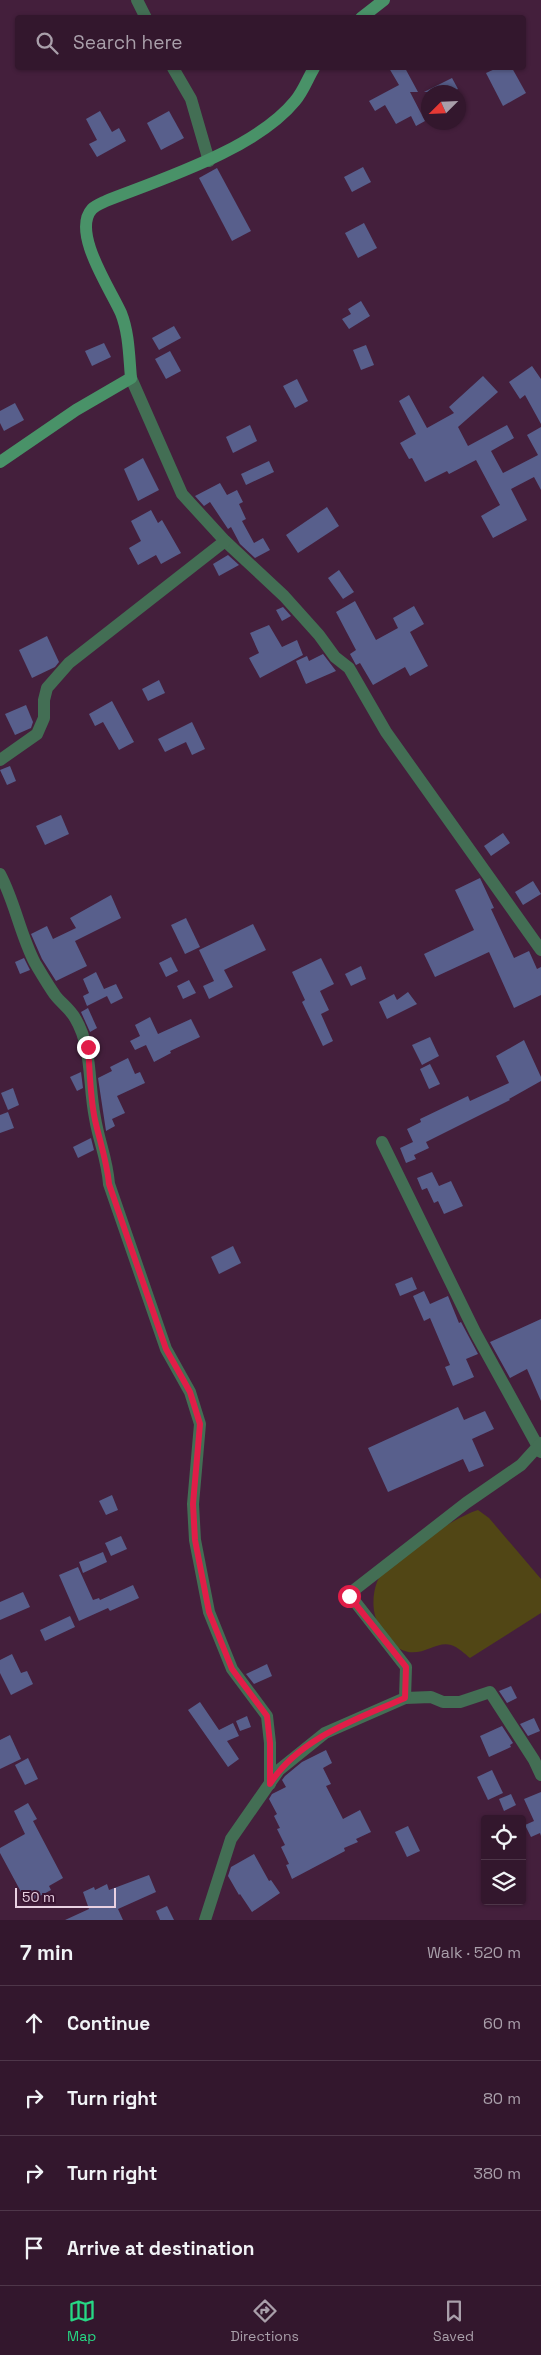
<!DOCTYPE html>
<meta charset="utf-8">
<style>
:root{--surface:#33172d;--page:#3e2439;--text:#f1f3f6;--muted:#a99faa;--line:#4e3649;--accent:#27d885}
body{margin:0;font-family:"Space Grotesk",sans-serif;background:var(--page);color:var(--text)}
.controls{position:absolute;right:15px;bottom:15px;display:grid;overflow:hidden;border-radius:5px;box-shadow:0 1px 4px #0004}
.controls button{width:45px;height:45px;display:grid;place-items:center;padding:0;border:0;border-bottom:1px solid var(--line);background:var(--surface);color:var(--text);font:25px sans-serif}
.compass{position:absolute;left:421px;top:85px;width:45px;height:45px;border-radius:50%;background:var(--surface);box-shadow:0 1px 4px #0004;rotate:246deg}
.scale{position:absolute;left:15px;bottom:12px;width:101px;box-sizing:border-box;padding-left:5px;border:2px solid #e9d1e2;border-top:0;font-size:14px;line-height:18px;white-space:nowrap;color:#e9d1e2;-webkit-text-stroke:4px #391431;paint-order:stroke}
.stop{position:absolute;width:15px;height:15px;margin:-11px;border:4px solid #e11d48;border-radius:50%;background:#fff}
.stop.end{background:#e11d48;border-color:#fff;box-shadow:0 1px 5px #0008}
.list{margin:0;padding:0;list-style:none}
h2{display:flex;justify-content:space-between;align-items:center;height:65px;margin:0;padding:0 20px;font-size:21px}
h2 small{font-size:16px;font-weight:400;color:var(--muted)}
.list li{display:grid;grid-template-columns:32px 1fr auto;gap:15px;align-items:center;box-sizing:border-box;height:75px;padding:0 20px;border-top:1px solid var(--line)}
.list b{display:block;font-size:19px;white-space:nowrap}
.list em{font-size:16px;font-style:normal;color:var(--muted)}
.icon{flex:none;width:28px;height:28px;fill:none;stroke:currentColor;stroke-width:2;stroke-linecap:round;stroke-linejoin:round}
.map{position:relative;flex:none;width:541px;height:1920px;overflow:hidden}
.search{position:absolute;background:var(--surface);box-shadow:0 1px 4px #0004;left:15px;right:15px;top:15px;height:55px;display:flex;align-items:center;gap:12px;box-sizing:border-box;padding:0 18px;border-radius:5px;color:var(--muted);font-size:19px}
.sheet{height:365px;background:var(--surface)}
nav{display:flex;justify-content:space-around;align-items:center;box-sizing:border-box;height:70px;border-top:1px solid var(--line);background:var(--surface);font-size:14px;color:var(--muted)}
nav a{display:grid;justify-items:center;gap:2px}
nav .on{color:var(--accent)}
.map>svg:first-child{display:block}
</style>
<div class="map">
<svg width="541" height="1920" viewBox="0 0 541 1920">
<rect width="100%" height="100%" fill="#441f3c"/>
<path fill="#514615" d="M478 1510 489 1518 541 1579V1613L470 1658C465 1654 458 1647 451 1645 436 1640 420 1660 400 1649 394 1646 389 1638 384 1633 372 1620 371 1598 377 1582 386 1560 455 1517 478 1510Z"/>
<g fill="#585f8c">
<polygon points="389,68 405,68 418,92 410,92 425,121 416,126 411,116 396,124 385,105 375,111 369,101 399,85"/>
<polygon points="497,68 512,68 526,93 503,106 486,73"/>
<polygon points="452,78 458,89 451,92 424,92"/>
<polygon points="100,111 112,132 119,128 126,141 97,157 89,144 97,140 86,119"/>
<polygon points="169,111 184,138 161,150 147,123"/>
<polygon points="363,167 371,182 352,192 344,177"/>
<polygon points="217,168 251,231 232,241 199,178"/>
<polygon points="364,223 377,248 358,258 345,233"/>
<polygon points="361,301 370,316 349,329 342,319 351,314 348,309"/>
<polygon points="174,326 181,338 159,350 152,338"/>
<polygon points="104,343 111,357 92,366 85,351"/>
<polygon points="366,345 374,365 361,370 353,350"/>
<polygon points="170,351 181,371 166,379 155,359"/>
<polygon points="532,366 541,379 541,424 525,395 520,399 509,382"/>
<polygon points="483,376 498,392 458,427 468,446 507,425 514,438 491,451 503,473 538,455 527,435 541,427 541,490 534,477 511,489 527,520 493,538 481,516 500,505 476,460 449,474 447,471 425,482 412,458 409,459 400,443 416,434 399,401 409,395 427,428 454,413 449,407"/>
<polygon points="297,379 308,401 295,408 283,386"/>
<polygon points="15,403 24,420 4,431 0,423 0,411"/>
<polygon points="250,425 257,441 233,453 226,437"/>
<polygon points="143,458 159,490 138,501 124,469"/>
<polygon points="269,461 274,472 246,485 241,474"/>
<polygon points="220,483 227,495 237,490 243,502 239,504 246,519 242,521 254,543 263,538 270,550 255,558 240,544 231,527 228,529 210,502 204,506 195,496"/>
<polygon points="327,507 339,526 298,553 286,535"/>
<polygon points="151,510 158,523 162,520 181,553 161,564 156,555 138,565 129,548 141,541 131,521"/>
<polygon points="228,555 239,565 219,576 213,564"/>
<polygon points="339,570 354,592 343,599 328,578"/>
<polygon points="355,601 376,640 398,628 393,618 414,606 424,624 410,632 428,666 410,676 405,667 373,685 360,663 356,665 350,654 356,650 336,612"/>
<polygon points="283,607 291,616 282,621 276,610"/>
<polygon points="269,625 282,647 297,640 303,655 260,678 249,658 259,653 250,633"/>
<polygon points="47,636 59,662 55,667 32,678 19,650"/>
<polygon points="323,654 336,671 306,684 296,661 307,656 309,661"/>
<polygon points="159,680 165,693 148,701 142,689"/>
<polygon points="112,701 134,742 119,750 103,722 95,726 89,714"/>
<polygon points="26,705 33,722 31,728 15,735 5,714"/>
<polygon points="192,722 205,749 192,755 186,742 165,752 158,739"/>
<polygon points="10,766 16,781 7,785 0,770"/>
<polygon points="61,815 69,834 45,845 36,826"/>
<polygon points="503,833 510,843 491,856 484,846"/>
<polygon points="480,878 494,908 491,909 514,958 529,951 537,969 541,967 541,995 514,1008 489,952 435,977 424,954 474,930 455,890"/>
<polygon points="533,881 541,894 523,905 515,892"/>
<polygon points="111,895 121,918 75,941 87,966 56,981 42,959 31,934 47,926 53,939 76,928 70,918"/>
<polygon points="186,918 200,947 185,954 171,925"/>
<polygon points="253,924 266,950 224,970 233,987 209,999 203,986 214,981 199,950"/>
<polygon points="171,957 178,971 166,977 159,963"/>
<polygon points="24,958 30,970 20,974 15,962"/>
<polygon points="321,958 334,984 320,991 329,1010 321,1014 333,1041 323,1046 302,1002 305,1000 292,972"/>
<polygon points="361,966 366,979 351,986 345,974"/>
<polygon points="96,972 104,989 116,984 123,998 111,1004 107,996 87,1006 83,996 89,993 83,979"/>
<polygon points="189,980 196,993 183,999 177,986"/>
<polygon points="408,992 417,1004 387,1019 379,1002 394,994 397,1000"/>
<polygon points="88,1008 97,1028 90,1032 81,1012"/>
<polygon points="150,1017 158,1034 191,1019 200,1037 170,1051 171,1053 154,1062 146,1045 135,1050 130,1041 140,1036 135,1025"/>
<polygon points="430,1037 439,1056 422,1065 412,1045"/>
<polygon points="524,1040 541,1077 541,1081 509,1099 510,1100 426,1142 429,1148 414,1155 416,1159 406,1163 400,1148 413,1142 407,1129 421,1122 420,1119 468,1096 470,1101 509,1083 496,1056"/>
<polygon points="128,1058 135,1074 140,1072 145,1083 117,1096 125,1113 112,1119 115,1126 106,1131 98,1078 112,1071 110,1067"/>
<polygon points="430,1064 440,1084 429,1089 420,1069"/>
<polygon points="81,1072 83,1088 77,1091 70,1077"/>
<polygon points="13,1088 19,1105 8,1110 1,1093"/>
<polygon points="8,1112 14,1128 0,1133 0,1115"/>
<polygon points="91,1138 94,1150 78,1158 73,1147"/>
<polygon points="432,1172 439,1186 451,1181 463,1206 444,1214 438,1201 434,1203 427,1188 422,1190 417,1178"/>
<polygon points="233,1246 241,1263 219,1274 211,1257"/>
<polygon points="412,1277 417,1289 400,1296 395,1284"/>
<polygon points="424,1291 430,1304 448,1296 459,1323 461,1322 478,1354 466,1359 474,1377 453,1386 445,1367 450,1365 430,1318 424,1321 413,1296"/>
<polygon points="541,1319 541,1401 527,1369 510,1378 490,1342"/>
<polygon points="458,1407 464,1420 485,1411 494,1429 472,1439 484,1466 469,1472 463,1459 388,1492 368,1448"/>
<polygon points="112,1495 118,1510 106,1515 99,1501"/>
<polygon points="121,1536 127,1549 111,1556 105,1543"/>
<polygon points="103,1552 107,1562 83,1573 79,1562"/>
<polygon points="78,1567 93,1600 99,1598 100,1600 133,1585 139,1598 110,1611 108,1608 79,1621 59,1575"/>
<polygon points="23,1592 30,1607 0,1620 0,1602"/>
<polygon points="70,1616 75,1627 45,1641 40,1630"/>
<polygon points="12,1654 21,1673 27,1671 33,1684 11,1695 0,1673 0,1660"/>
<polygon points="267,1664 272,1676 254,1684 246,1674"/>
<polygon points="511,1686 517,1698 507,1703 499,1691"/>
<polygon points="200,1702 219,1730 233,1723 239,1736 227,1741 239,1759 228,1767 188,1710"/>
<polygon points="247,1716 251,1727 240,1731 236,1721"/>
<polygon points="534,1718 540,1731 528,1736 520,1724"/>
<polygon points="502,1726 513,1743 510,1745 511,1747 489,1757 480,1736"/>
<polygon points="10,1735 21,1759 0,1769 0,1740"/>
<polygon points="326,1750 332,1763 323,1768 331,1784 326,1786 343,1819 360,1810 371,1832 356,1839 358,1842 344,1848 345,1851 292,1879 286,1865 289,1864 281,1847 285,1845 277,1829 280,1828 274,1816 277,1814 269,1799 272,1794 286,1787 282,1780 285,1776 302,1762"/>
<polygon points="28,1758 38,1779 25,1785 15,1765"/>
<polygon points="492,1770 503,1793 488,1800 477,1777"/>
<polygon points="541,1792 541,1836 540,1833 531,1837 525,1825 534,1821 524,1799"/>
<polygon points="511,1794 516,1805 504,1811 499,1799"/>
<polygon points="28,1803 37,1819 33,1821 63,1878 49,1886 51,1890 27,1903 0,1853 0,1848 25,1834 14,1811"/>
<polygon points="408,1826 420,1851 407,1857 395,1832"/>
<polygon points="254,1854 269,1881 271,1880 280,1893 252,1912 240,1894 239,1895 228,1876 231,1867"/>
<polygon points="149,1875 156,1892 118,1909 123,1920 65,1920 89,1909 83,1892 94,1887 95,1890 107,1884 109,1890"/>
<polygon points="167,1906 174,1920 160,1920 156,1911"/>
</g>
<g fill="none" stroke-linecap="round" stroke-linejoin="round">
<g stroke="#436e54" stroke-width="12">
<polyline points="137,0 146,18"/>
<polyline points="173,68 191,99 209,161"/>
<polyline points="131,378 182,494 225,541 284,596 319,635 335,657 349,668 386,732 541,950"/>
<polyline points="0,760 37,734 44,718 44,700 47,688 69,663 225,541"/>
<path d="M0 874C15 902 20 934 35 963 41 973 48 985 55 995 61 1003 70 1009 75 1018 93 1048 88 1084 95 1118 99 1142 107 1158 109 1184L166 1349 190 1392 200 1424 193 1504 195 1540 209 1612 232 1669 267 1716 270 1743V1784"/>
<polyline points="382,1142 475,1332 541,1452"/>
<polyline points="405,1698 431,1697 443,1702 460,1702 490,1692 534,1760 541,1775"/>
<polyline points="205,1920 231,1839 279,1770 325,1733 405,1698 406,1667 349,1594 466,1503 521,1465 541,1443"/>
</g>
<g stroke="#499268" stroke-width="12">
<polyline points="361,18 384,0"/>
<path d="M0 462 76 410 131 378C129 356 129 333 121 313 111 290 71 232 92 209 95 206 102 203 106 201 162 179 256 149 295 101 303 92 308 78 314 68"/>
</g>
</g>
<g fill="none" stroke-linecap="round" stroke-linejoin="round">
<path stroke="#e11d48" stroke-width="6" d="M88 1047C90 1072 90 1097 95 1120 100 1142 107 1162 109 1184L166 1349 190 1392 200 1424 193 1504 195 1540 209 1612 232 1669 267 1716 270 1743V1784C299 1738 357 1719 405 1698L406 1667 349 1596"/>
</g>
</svg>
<div class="controls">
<button><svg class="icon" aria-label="locate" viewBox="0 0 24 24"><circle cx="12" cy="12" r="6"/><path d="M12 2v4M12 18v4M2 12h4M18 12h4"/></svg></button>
<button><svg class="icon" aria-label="layers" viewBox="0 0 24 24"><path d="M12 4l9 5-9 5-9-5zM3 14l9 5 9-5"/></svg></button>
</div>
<svg class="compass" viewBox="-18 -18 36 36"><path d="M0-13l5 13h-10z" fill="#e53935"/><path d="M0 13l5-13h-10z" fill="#a99faa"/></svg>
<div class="scale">50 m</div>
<div class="stop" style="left:349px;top:1596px"></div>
<div class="stop end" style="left:88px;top:1047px"></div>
<div class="search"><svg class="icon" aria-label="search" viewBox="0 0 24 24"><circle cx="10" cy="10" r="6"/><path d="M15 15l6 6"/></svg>Search here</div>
</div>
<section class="sheet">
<h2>7 min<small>Walk · 520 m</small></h2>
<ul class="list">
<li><svg class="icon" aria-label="ahead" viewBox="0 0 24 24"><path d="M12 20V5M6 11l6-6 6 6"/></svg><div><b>Continue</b></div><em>60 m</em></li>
<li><svg class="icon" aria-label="right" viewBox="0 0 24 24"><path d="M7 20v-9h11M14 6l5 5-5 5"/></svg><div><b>Turn right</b></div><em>80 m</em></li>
<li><svg class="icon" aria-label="right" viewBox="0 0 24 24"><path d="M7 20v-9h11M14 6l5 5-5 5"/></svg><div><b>Turn right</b></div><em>380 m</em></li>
<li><svg class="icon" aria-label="arrive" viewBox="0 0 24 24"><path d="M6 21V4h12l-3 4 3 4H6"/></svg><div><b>Arrive at destination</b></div></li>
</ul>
</section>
<nav>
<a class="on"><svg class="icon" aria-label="map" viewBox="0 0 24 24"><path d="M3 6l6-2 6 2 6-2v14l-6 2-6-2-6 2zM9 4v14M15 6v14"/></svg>Map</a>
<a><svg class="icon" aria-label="directions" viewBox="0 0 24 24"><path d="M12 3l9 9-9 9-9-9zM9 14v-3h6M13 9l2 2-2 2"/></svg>Directions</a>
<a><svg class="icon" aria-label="saved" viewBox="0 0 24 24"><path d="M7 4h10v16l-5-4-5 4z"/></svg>Saved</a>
</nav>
